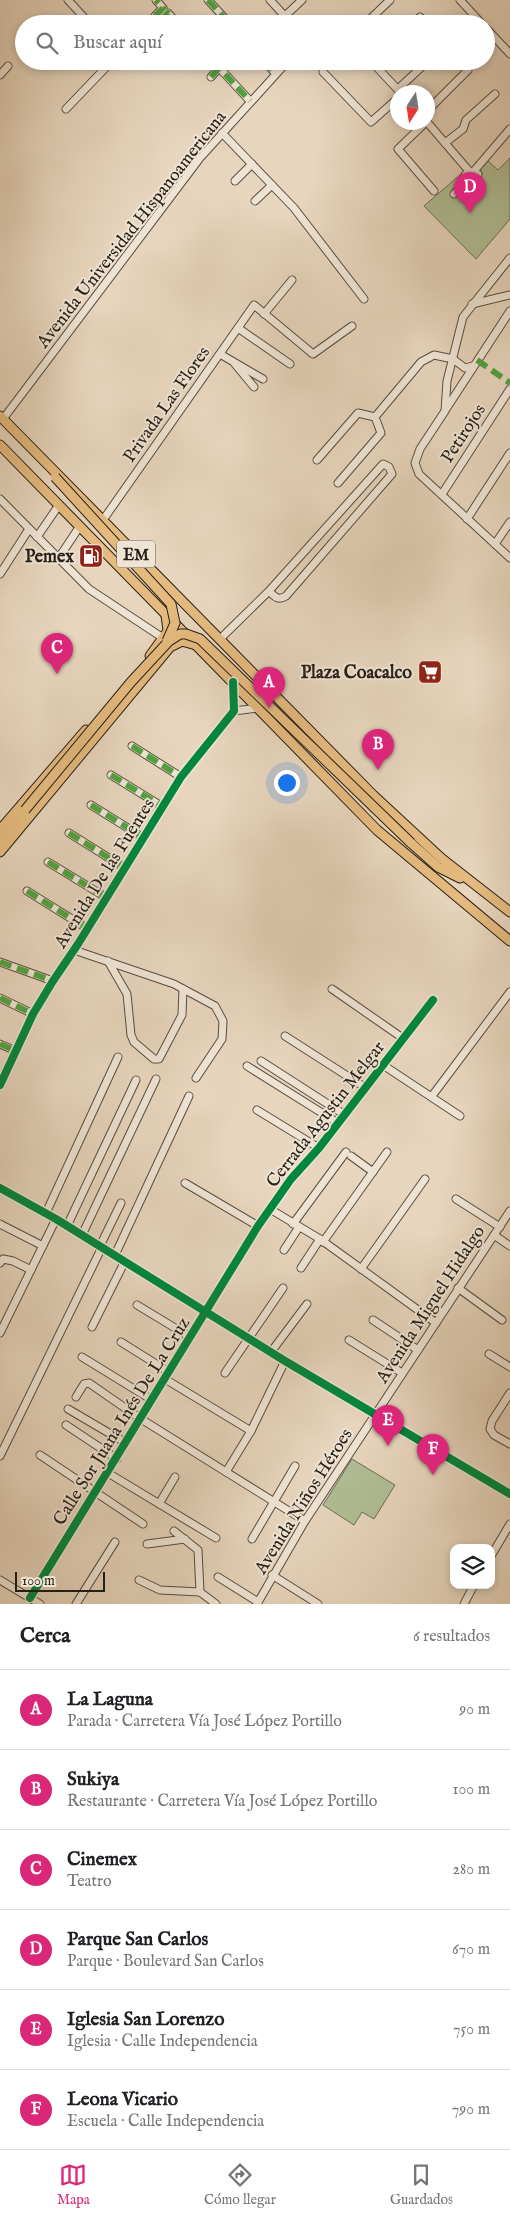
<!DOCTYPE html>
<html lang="es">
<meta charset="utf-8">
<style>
:root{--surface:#fff;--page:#f2f2f2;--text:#202124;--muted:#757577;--line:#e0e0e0;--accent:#db2777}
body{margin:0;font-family:"IM FELL English",serif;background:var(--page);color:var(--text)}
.controls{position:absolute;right:15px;bottom:15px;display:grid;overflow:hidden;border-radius:10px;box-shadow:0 2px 8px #0003}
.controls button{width:45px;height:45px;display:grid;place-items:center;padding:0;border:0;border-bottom:1px solid var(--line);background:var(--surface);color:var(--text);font:25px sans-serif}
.compass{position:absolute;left:390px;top:85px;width:45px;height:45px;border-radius:50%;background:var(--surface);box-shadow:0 2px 8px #0003;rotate:192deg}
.scale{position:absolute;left:15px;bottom:12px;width:90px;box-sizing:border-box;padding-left:5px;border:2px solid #272017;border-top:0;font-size:14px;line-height:18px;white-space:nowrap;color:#272017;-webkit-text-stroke:4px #efe4d4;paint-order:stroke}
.you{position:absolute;left:286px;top:782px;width:18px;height:18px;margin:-12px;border:4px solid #fff;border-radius:50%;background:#1a73e8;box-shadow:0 0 0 8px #1a73e833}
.badge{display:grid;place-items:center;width:32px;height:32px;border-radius:50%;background:var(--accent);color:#fff;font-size:16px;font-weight:700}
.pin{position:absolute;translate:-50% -41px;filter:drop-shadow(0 1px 2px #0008)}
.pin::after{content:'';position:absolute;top:26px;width:18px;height:15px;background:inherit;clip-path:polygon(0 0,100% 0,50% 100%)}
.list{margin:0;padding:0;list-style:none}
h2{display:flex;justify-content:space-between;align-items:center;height:65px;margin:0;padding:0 20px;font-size:21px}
h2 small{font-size:16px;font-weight:400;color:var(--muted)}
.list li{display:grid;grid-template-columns:32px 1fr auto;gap:15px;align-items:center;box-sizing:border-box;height:80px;padding:0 20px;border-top:1px solid var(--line)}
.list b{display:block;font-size:19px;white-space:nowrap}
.list p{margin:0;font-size:16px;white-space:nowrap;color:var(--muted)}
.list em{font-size:16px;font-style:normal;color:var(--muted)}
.icon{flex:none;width:28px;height:28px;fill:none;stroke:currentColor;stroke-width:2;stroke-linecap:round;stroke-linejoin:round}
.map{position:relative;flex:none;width:510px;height:1604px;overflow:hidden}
.search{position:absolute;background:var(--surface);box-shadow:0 2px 8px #0003;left:15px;right:15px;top:15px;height:55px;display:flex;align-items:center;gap:12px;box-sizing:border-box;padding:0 18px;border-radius:28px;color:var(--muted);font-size:19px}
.sheet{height:545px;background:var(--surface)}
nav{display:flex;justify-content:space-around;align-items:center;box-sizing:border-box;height:70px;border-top:1px solid var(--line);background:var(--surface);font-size:14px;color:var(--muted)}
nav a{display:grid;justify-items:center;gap:2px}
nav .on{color:var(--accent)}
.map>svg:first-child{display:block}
</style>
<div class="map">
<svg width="510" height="1604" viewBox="0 0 510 1604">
<rect width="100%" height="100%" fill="#e7d5bd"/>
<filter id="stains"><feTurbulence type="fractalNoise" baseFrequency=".004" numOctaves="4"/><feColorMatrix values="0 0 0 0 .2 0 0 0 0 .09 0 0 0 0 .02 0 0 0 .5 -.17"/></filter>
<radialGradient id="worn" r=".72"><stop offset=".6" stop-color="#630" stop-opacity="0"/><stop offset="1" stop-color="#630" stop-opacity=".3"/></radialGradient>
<g fill="#b0be95" stroke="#6c6f56">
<path d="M510 158V219L476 259 424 206 461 174C463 183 464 187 474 189L481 183V176L477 171 488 161 498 170Z"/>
<polygon points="352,1459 395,1485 374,1519 362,1512 354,1525 323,1505"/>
</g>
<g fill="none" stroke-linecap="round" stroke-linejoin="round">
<defs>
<g id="minor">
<polyline points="68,0 90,24"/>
<polyline points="208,0 230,24"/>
<polyline points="270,0 292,24"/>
<polyline points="460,0 482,24"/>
<polyline points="155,16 163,8 156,0"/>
<polyline points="285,16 302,0"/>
<polyline points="160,21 168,13 178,24"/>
<polyline points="365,24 390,0"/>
<polyline points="413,24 420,17"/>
<polyline points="486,28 510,54"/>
<polyline points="213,61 250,101"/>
<polyline points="264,61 275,73"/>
<polyline points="371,61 400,92"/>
<polyline points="323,72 371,122 398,98"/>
<polyline points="0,75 8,66"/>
<polyline points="211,77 219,68"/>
<polyline points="398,89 428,61"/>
<polyline points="66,109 112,61"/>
<polyline points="428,110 468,70"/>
<polyline points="426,122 398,149 434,191"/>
<polyline points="427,122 469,171 478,174 476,183 471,184 466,181 465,175 469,171"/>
<polyline points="222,133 294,208 364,299"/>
<polyline points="445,143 463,129 466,120 495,94"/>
<polyline points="474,171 510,129"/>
<polyline points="235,181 252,164"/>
<polyline points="454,194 466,181"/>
<polyline points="255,201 272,185"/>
<polyline points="510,258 463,317 447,381 445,411 420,449 415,463 419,474 510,558"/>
<polyline points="472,304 510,295"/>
<polyline points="264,314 292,280"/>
<polyline points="238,328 290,364"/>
<polyline points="220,354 263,379"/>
<polyline points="235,364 254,387"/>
<polyline points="446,409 510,311"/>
<polyline points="375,417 421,362 434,355 453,359 465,368 473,366"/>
<polyline points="3,419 200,158 288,61"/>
<polyline points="317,460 358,413 375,417 381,433 338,483"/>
<polyline points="442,494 510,389"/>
<polyline points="0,499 89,589 166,640"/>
<polyline points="467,519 510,453"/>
<polyline points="103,520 254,305 313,354 352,326"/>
<polyline points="37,537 59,505"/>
<polyline points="495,544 510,522"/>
<polyline points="58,559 80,526"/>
<polyline points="0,574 29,529"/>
<path d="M220 639 269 591C275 597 278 601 286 596L392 474 389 467 383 464 269 591"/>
<polyline points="234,711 258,708"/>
<polyline points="132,746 181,777"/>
<polyline points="111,775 163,807"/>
<polyline points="91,805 144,838"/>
<polyline points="69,833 125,868"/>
<polyline points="48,862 107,898"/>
<polyline points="27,891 88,929"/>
<polyline points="74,950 174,984 215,1006 223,1021 222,1039 196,1078"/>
<polyline points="108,961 127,994 131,1035 134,1042 154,1059 159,1059 182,1015 183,989"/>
<polyline points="0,962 53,981"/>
<polyline points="332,989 404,1039"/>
<polyline points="0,998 33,1014"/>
<polyline points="285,1036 366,1088"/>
<polyline points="0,1044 16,1051"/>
<polyline points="261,1061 345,1115"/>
<polyline points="383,1065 460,1116"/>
<polyline points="247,1066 338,1123"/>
<polyline points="0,1085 33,1014 53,981 78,944 181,777 234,711 233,682"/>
<polyline points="432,1096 510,992"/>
<polyline points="257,1110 319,1148"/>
<polyline points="351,1156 373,1172"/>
<polyline points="185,1183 258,1226"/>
<polyline points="0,1188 56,1219 285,1361 510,1494"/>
<polyline points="456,1199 500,1227"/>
<polyline points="270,1209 320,1239 436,1323"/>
<polyline points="46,1213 118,1057"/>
<polyline points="0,1224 43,1246"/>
<polyline points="293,1224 346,1152"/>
<polyline points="67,1226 136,1080"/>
<polyline points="82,1235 156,1079"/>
<polyline points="494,1235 510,1246"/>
<polyline points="323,1242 387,1152"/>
<polyline points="100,1246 121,1203"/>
<polyline points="284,1250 299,1227"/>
<polyline points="115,1255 189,1096"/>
<polyline points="0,1263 3,1259 13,1261 31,1270"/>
<polyline points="301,1268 320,1239"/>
<polyline points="361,1269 425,1179"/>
<polyline points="458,1288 502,1320"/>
<polyline points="137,1305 190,1337"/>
<polyline points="373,1320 418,1350"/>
<polyline points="92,1327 125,1261"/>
<polyline points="0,1333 56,1219"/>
<polyline points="349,1340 402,1373"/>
<polyline points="121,1342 169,1372"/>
<polyline points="271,1352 307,1304"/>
<polyline points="489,1354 510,1367"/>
<polyline points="82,1357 152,1400"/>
<polyline points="225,1373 283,1288"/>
<polyline points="165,1379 251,1431"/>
<polyline points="510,1393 492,1421 490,1429 494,1435 510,1444"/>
<polyline points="76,1397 84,1384 89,1383 141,1419 305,1521"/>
<polyline points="68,1409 126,1443"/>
<polyline points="66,1425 117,1459"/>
<polyline points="40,1455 143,1524"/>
<polyline points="0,1456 102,1247"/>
<polyline points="226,1472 251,1431 285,1361"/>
<polyline points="108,1473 216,1538"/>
<polyline points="159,1504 175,1477"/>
<polyline points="174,1531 198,1550 200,1592"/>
<polyline points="252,1539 295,1466"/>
<polyline points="147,1544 185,1539"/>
<polyline points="491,1556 510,1524"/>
<polyline points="272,1575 318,1604"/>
<polyline points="218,1577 258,1602"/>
<polyline points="0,1580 40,1604"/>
<polyline points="139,1580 160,1590 200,1592 216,1604"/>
<polyline points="30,1598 258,1226 291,1179 319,1148 433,1000"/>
<polyline points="76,1604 115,1542"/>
<polyline points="257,1604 305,1521 510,1211"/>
<polyline points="464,1604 474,1585"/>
</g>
<g id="major">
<polyline points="0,416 373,795 441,858 510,912"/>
<polyline points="0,445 377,830 510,941"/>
<polyline points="150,656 168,631 166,615"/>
<polyline points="0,830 86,730"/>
<polyline points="0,841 25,810"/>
<polyline points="411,843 438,867 460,878"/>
<polyline points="0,852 170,647 182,641 196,645"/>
</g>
</defs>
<use href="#minor" stroke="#574d40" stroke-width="9"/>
<use href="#major" stroke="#272017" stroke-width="11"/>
<use href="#minor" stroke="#efe4d4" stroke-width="7"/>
<use href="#major" stroke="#e4ba7e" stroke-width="9"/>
<defs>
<g id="major-bridge">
<polyline points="55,477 171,604 175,623 167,641"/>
<polyline points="25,810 131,682 169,641 180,634 186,634 200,639 411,843"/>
</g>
</defs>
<use href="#major-bridge" stroke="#272017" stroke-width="11" stroke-linecap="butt"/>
<use href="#major-bridge" stroke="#e4ba7e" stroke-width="9"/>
<g stroke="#51a240" stroke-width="6" stroke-dasharray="12 6" stroke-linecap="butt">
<polyline points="208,0 230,24"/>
<polyline points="155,16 163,8 156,0"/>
<polyline points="160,21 168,13 178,24"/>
<polyline points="213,61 250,101"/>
<polyline points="264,61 275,73"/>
<polyline points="211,77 219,68"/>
<polyline points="477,360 510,383"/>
<polyline points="132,746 181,777"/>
<polyline points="111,775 163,807"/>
<polyline points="91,805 144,838"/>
<polyline points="69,833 125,868"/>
<polyline points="48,862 107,898"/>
<polyline points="27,891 88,929"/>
<polyline points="0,962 53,981"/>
<polyline points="0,998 33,1014"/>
<polyline points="0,1044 16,1051"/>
</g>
<defs>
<g id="cycleway">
<polyline points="0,1085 33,1014 53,981 78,944 181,777 234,711 233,682"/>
<polyline points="0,1188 56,1219 285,1361 510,1494"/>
<polyline points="30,1598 258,1226 291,1179 319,1148 433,1000"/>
</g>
</defs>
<use href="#cycleway" stroke="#efe4d4" stroke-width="11"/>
<use href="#cycleway" stroke="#00873e" stroke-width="8"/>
</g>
<defs>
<symbol id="fuel-square" viewBox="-11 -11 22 22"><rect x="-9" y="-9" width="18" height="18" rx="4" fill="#8f2418" stroke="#efe4d4"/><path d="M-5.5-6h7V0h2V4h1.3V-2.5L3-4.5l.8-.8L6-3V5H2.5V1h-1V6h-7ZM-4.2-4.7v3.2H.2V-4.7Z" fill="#fff"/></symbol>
<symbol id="supermarket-square" viewBox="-11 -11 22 22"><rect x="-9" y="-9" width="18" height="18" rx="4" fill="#8f2418" stroke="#efe4d4"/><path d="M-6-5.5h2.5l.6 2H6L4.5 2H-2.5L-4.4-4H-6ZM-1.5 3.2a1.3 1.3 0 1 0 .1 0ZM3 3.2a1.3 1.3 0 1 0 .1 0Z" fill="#fff"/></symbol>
</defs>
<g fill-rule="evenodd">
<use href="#fuel-square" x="77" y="542" width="28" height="28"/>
<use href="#supermarket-square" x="416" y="658" width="28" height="28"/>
</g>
<g text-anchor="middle" stroke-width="4" stroke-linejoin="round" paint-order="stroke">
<rect fill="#efe4d4" stroke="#635b50" stroke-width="1" x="117" y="540.5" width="38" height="27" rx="4"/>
<g font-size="16" font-weight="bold" fill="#272017">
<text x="136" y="560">EM</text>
</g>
<g font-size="18" fill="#272017" stroke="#efe4d4">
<text transform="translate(131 229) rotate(-52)" y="6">Avenida Universidad Hispanoamericana</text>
<text transform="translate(166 404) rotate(-55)" y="6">Privada Las Flores</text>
<text transform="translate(463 433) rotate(-57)" y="6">Petirojos</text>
<text transform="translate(104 873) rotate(-58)" y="6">Avenida De las Fuentes</text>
<text transform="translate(325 1114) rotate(-52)" y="6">Cerrada Agustin Melgar</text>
<text transform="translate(430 1304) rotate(-57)" y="6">Avenida Miguel Hidalgo</text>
<text transform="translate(121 1421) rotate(-58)" y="6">Calle Sor Juana Inés De La Cruz</text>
<text transform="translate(303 1501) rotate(-58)" y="6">Avenida Niños Héroes</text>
</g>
<g font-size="18" font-weight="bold" fill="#272017" stroke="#efe4d4" text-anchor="end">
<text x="74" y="562">Pemex</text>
<text x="412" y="678">Plaza Coacalco</text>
</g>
</g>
<rect width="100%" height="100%" filter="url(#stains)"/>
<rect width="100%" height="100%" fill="url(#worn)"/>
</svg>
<div class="controls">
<button><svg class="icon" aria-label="layers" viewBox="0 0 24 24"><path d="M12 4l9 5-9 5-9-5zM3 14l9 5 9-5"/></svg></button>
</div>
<svg class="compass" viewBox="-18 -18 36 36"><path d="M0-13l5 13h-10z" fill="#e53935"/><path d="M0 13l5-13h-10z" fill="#757577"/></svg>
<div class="scale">100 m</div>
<div class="you"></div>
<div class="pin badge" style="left:269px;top:708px">A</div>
<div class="pin badge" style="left:378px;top:770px">B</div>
<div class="pin badge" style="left:57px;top:674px">C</div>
<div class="pin badge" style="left:470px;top:213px">D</div>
<div class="pin badge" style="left:388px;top:1446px">E</div>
<div class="pin badge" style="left:433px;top:1475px">F</div>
<div class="search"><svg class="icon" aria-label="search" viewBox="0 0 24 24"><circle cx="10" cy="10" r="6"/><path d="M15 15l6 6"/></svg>Buscar aquí</div>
</div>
<section class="sheet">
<h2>Cerca<small>6 resultados</small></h2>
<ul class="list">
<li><span class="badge">A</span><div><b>La Laguna</b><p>Parada · Carretera Vía José López Portillo</p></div><em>90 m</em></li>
<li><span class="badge">B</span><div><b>Sukiya</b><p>Restaurante · Carretera Vía José López Portillo</p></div><em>100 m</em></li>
<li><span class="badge">C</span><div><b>Cinemex</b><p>Teatro</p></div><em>280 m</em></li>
<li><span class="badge">D</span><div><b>Parque San Carlos</b><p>Parque · Boulevard San Carlos</p></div><em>670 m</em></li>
<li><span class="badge">E</span><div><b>Iglesia San Lorenzo</b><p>Iglesia · Calle Independencia</p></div><em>750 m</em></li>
<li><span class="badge">F</span><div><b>Leona Vicario</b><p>Escuela · Calle Independencia</p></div><em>790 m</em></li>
</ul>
</section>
<nav>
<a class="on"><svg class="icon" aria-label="map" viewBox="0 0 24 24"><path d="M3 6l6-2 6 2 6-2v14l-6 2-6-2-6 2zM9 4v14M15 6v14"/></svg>Mapa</a>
<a><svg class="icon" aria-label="directions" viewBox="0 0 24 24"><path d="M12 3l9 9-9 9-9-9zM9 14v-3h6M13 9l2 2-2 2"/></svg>Cómo llegar</a>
<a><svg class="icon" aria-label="saved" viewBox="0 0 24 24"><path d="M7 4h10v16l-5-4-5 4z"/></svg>Guardados</a>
</nav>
